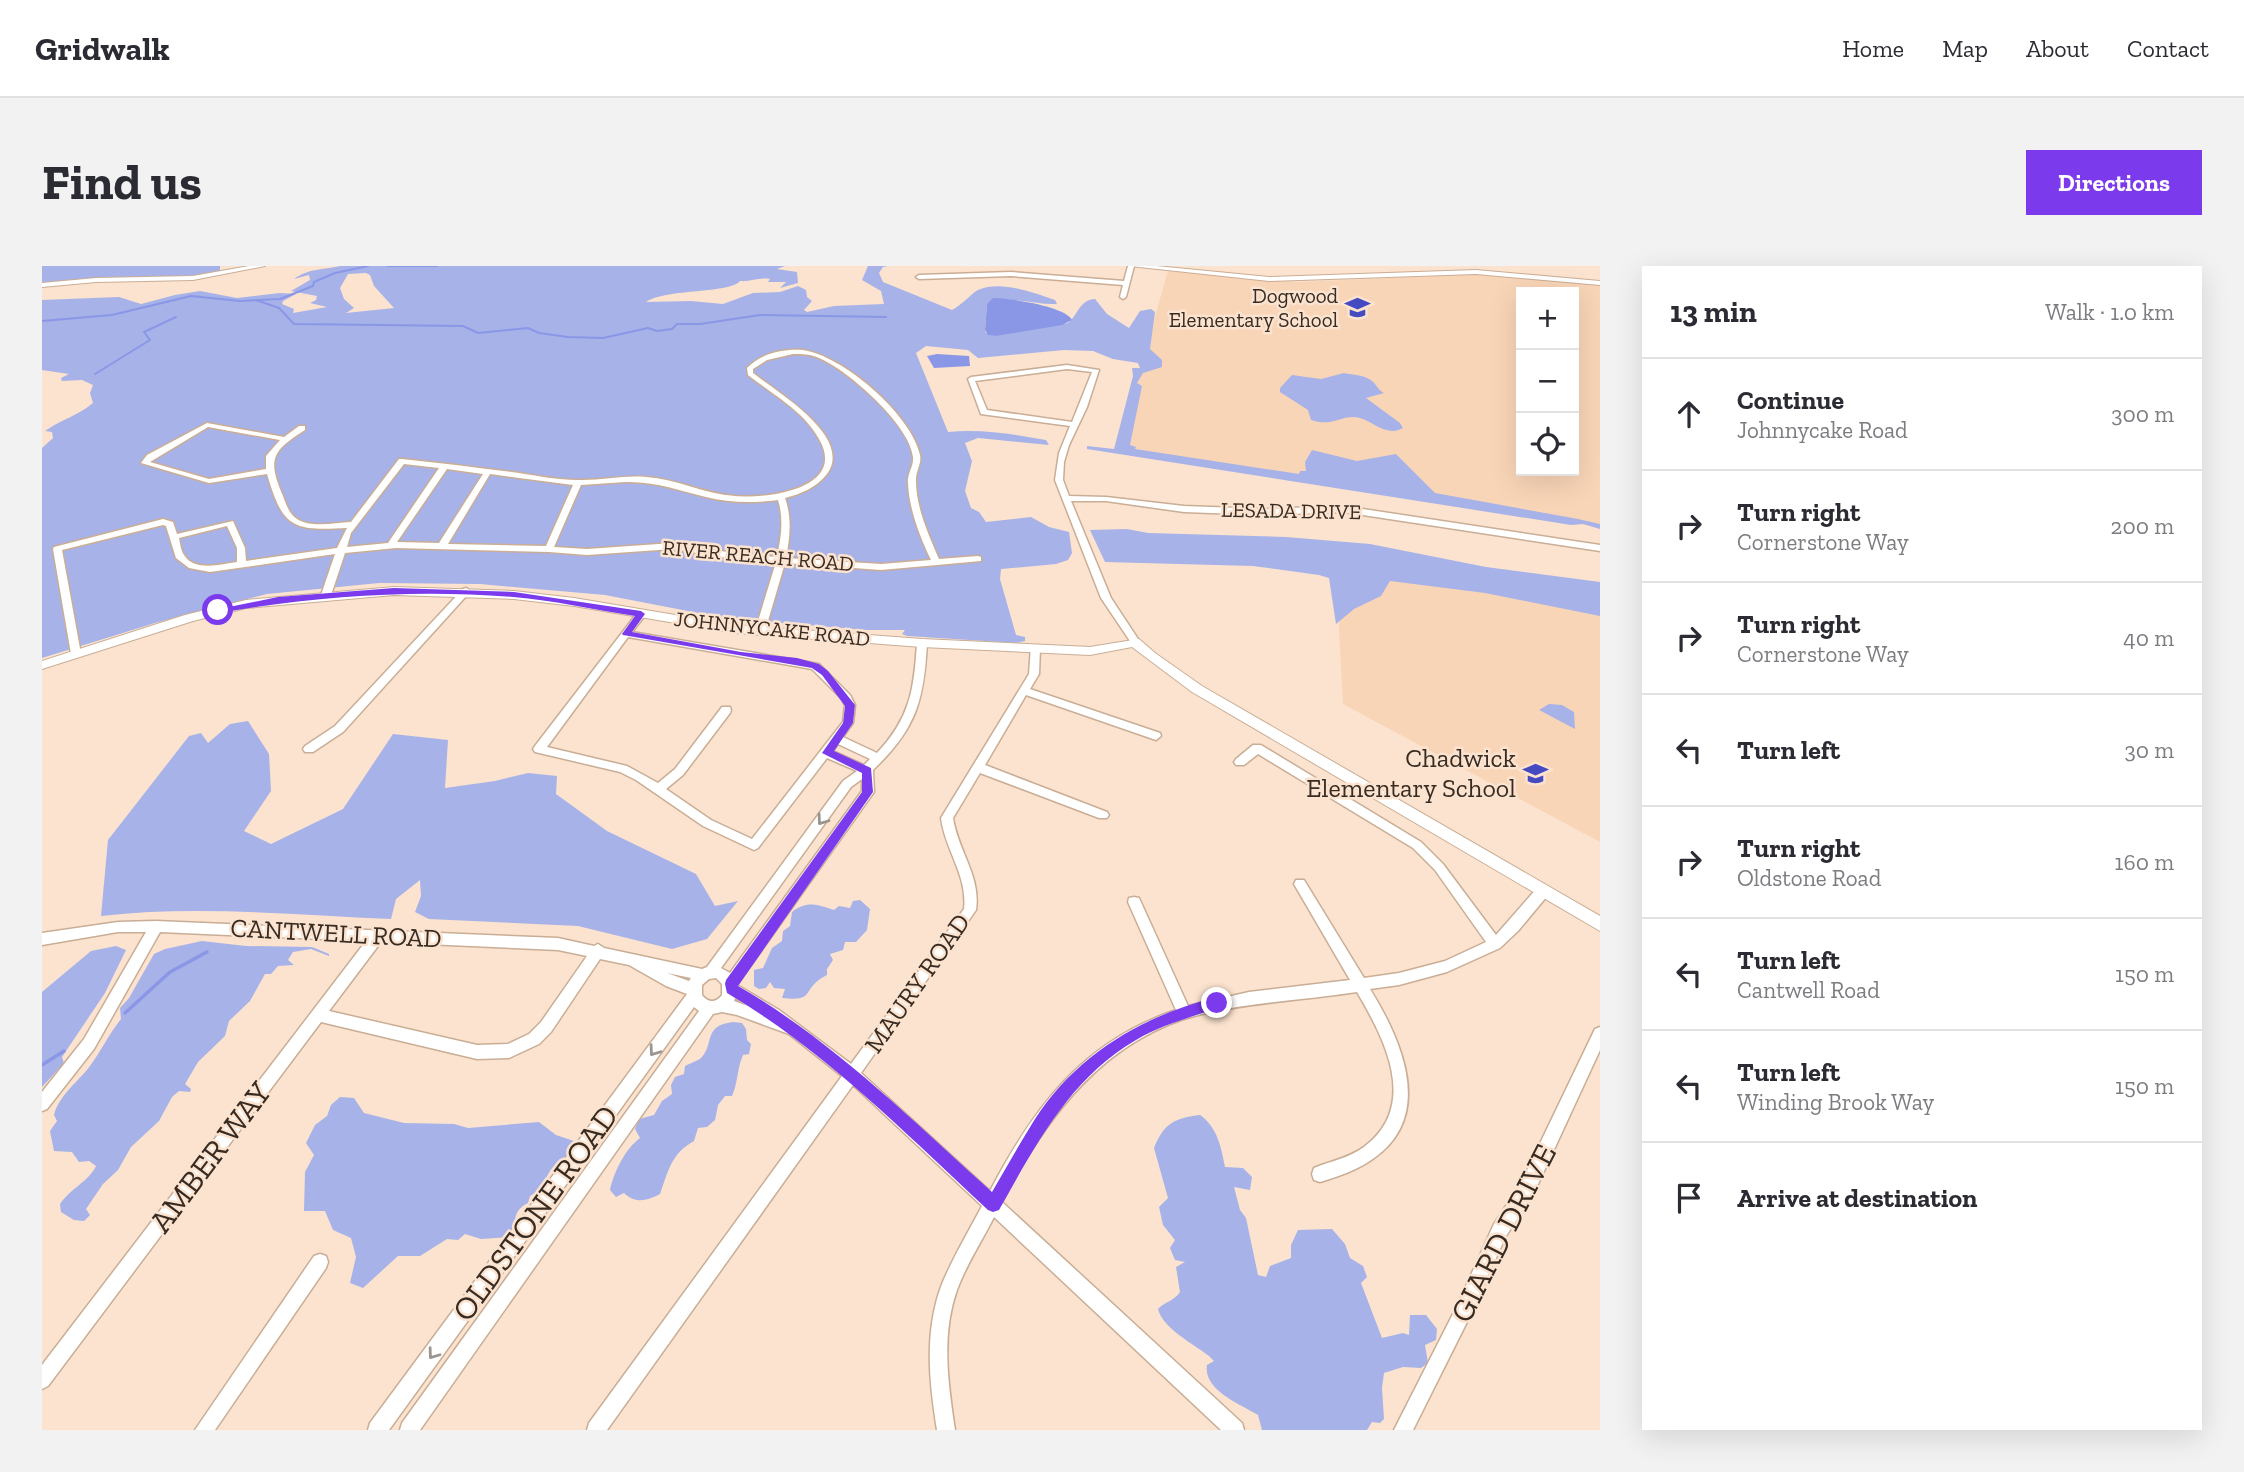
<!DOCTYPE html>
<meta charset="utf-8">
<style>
:root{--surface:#fff;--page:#f2f2f3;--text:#2b2b33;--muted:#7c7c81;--line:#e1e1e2;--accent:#7c3aed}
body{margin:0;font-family:"Zilla Slab",serif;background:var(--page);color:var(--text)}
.controls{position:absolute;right:21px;top:21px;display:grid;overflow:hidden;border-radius:0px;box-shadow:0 7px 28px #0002}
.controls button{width:63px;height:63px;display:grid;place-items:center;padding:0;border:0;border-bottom:2px solid var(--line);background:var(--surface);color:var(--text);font:35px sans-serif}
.stop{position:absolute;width:21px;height:21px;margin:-16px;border:5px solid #7c3aed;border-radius:50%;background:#fff}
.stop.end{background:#7c3aed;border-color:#fff;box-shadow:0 2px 7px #0008}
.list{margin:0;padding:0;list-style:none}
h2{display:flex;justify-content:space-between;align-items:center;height:91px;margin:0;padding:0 28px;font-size:30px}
h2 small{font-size:23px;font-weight:400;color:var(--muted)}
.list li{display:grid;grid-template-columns:46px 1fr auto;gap:21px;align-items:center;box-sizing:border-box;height:112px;padding:0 28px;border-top:2px solid var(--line)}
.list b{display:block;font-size:26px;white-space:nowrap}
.list p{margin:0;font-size:23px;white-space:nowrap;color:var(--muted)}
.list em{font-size:23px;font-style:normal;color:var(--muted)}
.icon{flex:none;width:38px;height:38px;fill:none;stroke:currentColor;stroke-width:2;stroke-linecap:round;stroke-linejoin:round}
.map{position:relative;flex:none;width:1558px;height:1164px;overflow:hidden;border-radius:0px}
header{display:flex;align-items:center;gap:42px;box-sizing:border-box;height:98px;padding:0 35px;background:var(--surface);border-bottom:2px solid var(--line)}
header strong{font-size:33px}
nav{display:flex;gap:38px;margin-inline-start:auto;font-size:24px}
.intro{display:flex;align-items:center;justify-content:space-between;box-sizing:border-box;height:168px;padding:0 42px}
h1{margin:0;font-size:49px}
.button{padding:18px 32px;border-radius:0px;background:var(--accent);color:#fff;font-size:24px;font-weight:700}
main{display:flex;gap:42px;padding:0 42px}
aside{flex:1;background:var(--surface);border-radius:0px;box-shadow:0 7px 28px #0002}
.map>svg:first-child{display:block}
</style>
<header>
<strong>Gridwalk</strong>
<nav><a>Home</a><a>Map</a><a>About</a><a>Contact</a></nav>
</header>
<div class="intro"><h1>Find us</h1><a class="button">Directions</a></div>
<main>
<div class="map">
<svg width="1558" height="1164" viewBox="0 0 1558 1164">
<rect width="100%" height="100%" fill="#fbe3cf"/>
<g fill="#f9d5b7" fill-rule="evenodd">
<path d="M1126 5 1255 16 1445 8 1558 19V261L1074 186ZM1479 26H1532V205H1479Z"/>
<polygon points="1294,306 1463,328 1558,348 1558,576 1301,438"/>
</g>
<g fill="#a7b2e8" fill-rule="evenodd">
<polygon points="0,0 178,0 178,5 141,11 0,18"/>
<path d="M298 0H743L735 3 755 6 756 17 738 22 744 16H726L728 13C718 11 708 16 698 15 687 28 626 22 604 36L649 35 681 38 711 27 738 26 756 20 764 24 765 31 770 35 762 44 765 46 792 40 842 38 839 25 820 14 826 0H846L841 1 837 7 841 16 910 44C920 39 931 26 936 24 960 14 991 27 1013 34L1015 38C992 39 965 28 945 38L943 64 944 67 955 70 1026 57C1037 48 1037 34 1053 33L1065 48 1087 62 1098 45 1109 43 1113 46 1108 83 1120 94V101L1101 107 1095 117 1100 120 1088 179 1094 181 1093 183 1257 208 1258 205H1264L1263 196 1270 184 1315 195 1354 188 1393 227 1536 253 1558 258V263L1541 258 1529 259 1045 183V180L1072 183 1091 110 1090 102H1098L1096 97 1071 93 1051 85 1022 84 936 92 926 84 884 80 874 87 906 166C940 163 971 168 1004 174L1007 179 936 172 923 177 930 195 923 225 929 242 937 246 944 256 989 251 1007 261 1027 266 1030 287 1026 294 1014 298 959 303 958 313 974 369 983 371V375L974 377 865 370 860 368 863 364H824L682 352 563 329 438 318 337 317 225 328 113 357 0 392V182L11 172 10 166 3 165C20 153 34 151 51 137L48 127 51 119 40 114 20 115 19 112 27 108 0 104V34L77 31 99 38 133 29 158 25 195 32 238 27 254 28 241 35 240 38 252 43 251 47 285 41 268 37 274 34 275 30 249 25 268 14 267 9 252 13C267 2 281 4 298 0ZM324 7 328 9 332 20 352 42 304 47 312 42 302 33 298 22 306 8Z"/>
<path d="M1302 107C1311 109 1323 109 1330 115 1335 119 1336 124 1342 127L1324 132 1358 157 1361 162C1343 172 1330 153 1313 151 1298 150 1289 161 1269 154L1266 144 1238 126V122L1250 109 1279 113Z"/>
<polygon points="1085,263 1106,267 1244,271 1328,278 1444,301 1558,316 1558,350 1443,327 1348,315 1339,330 1312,343 1294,358 1287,312 1277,309 1211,300 1063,296 1048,264"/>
<polygon points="1507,438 1520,439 1532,446 1533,463 1497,444"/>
<path d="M206 455 227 488 229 525 202 565 229 578 301 543 351 468 406 474 403 522 453 515 486 507 515 510 514 528 565 565 654 608 673 640 696 635 665 673 630 683 536 660 387 653 373 646 379 630 378 614 354 633 349 653C252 649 154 639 59 650L66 574 147 470 159 467 166 477 188 458Z"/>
<path d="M818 634 828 643 825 664 814 676H803L801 684 788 688 791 694 785 703V709C757 723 776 736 740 732L743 723 732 722 728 716 724 722 717 723 712 720V704L721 702 730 682 740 675 741 665 748 660 750 646C765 634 776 639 792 644L797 640 808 642 811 635Z"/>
<path d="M160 675 204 680 270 681 287 688V690L269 683 251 686 246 694 252 699 236 700 229 708H223L208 735 187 755 183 770 156 796 143 818 149 823 148 826 137 825 130 831 117 855 89 881 76 904 61 918 44 943 48 949 42 955 32 954 19 946 18 938C28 923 47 915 54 900L47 895 37 896 30 886 12 885 8 865 15 855 12 849C17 829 36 816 48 800 59 785 67 768 79 753L78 742 87 732 112 688 123 683Z"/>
<polygon points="74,680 84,684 63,727 20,791 22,797 0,821 0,726 49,685"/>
<path d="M691 756 700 757 704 763 705 774 709 778 707 788 701 789C695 802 696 817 690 830H683L676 839 673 854 665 861 656 862 652 875C629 888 627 903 618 928 605 935 593 938 582 927L574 931 568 924C572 906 583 883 598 872L593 863 597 853 612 849 620 835 630 828 629 819 633 811 642 808 643 800C648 797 656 795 659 792 673 778 660 760 691 756Z"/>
<path d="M298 831 312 832 322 847 362 857 412 858 426 862 497 856 514 869 535 876C530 891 521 890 512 900 501 912 505 921 488 930L486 937C469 945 475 958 468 971L439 973 423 968 416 974 405 973 378 990H356L321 1022 308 1017 314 991 309 972 291 964 283 945H262L263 906 272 889 264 877 273 859 285 850 289 839Z"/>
<path d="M1158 849C1175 861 1179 880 1183 901L1201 902 1210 911 1208 924 1192 921 1198 944 1204 952 1216 1009 1224 1011 1228 1000 1249 992V979L1256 964 1290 963 1303 978 1308 992 1321 1000 1325 1011 1319 1017 1340 1072 1361 1067 1367 1069 1368 1049H1384L1395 1063 1394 1074 1383 1079 1386 1097 1379 1102 1361 1101 1342 1107 1340 1122 1342 1153 1338 1157 1330 1156 1325 1164H1220L1216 1149C1198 1138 1161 1124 1165 1099L1172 1095 1167 1090C1152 1078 1121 1063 1116 1043 1124 1035 1132 1035 1138 1026L1134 1001 1143 996 1133 994 1128 982 1133 974 1121 959 1117 941 1126 932 1112 882C1122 857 1133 852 1158 849Z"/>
</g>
<g fill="#8a97e7">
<path d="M951 32C967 32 1023 40 1030 54L1020 59 955 70 946 69 943 64 945 38Z"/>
<polygon points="895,88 927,90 928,100 892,102 885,90"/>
</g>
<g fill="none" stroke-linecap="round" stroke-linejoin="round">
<g stroke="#8a97e7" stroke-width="2">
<polyline points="346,0 395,0"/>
<polyline points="214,34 237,42 252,58 421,60 436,67 486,62 497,67 526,71 561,72 606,62 615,65 630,63 635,58 658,58 718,49 844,51"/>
<polyline points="0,55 70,49 149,30 198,35 238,33 271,20 272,16 293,7 326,0"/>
<polyline points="53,108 108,74 102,66 134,51"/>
</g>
<g stroke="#8a97e7" stroke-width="3.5">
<polyline points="83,747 128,706 165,686"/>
<polyline points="0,799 22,785"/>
</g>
<defs>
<g id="street">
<polygon points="1086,0 1092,0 1084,31 1081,33 1078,31 1081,19 969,10 877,13 874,11 877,9 969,6 1082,15"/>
<path d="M761 84C801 90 869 148 878 189 880 198 873 206 874 216 874 241 887 270 897 293L936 290 939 291V295L839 304 743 297 723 365 718 368 713 365 734 296 697 294 631 283 545 289 507 286 354 282 303 287 289 329 284 332 279 329 293 288 168 306 147 302 134 292 124 260 121 259 20 284 39 388 34 391 29 388 11 283 12 281 121 253 131 256 135 268 191 255 203 282 204 295 295 282 305 262C250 265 241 262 225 208L167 217 99 197 105 189 165 157 242 171 257 160H263V164C230 185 225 193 241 230 244 238 247 248 255 253 269 262 292 257 309 256L357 193H360C399 197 438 202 477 207 496 210 516 214 535 214 558 215 581 209 604 211 635 213 662 228 693 230 724 233 806 223 777 173 762 145 730 128 706 109L705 102C720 87 740 83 761 84ZM751 88C760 88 769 88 777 92 806 104 868 159 871 191 872 200 865 208 866 217 867 243 878 271 889 294L839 298 744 292C748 271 750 252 743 232 759 228 775 221 785 208 812 171 735 126 711 107V103L725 94ZM166 161 238 174 224 190V203L167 213 108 196ZM362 198 397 202 346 277 305 281 309 267ZM405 203 441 208 397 277 355 276ZM448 208 531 219 504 280 406 278ZM583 216C612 215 636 224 664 231 687 237 712 237 736 234 742 253 739 272 735 291L697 288 631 277 545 283 512 281 539 219ZM185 260 195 282V296C180 298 152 306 142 289 139 285 138 277 137 272Z"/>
<path d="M1025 99 1057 104 1045 141 1027 179 1022 196 1021 214 1027 230 1064 231 1142 240 1223 243 1301 240 1558 279V285L1301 246 1223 249 1142 246 1064 235H1029L1069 332 1098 376 1093 379 1090 378 1059 332 1013 214 1017 187 1028 160 939 148 926 113 929 111ZM1025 103 1050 106 1030 156 945 144 933 115Z"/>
<polygon points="424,322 429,325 427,327 301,466 271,486 263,486 261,483 263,480 293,460 421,323"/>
<path d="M599 345 604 348 590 366 777 398 808 429 813 439 811 457 801 471 835 487C868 452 872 424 875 377L880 374 885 377C882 435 874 463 831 504L832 526 695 719 737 744 809 798 922 643C926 610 903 584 899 552L987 408 989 380H997L998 382 997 408 988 423 1118 467 1119 470 1114 474 984 429 943 499 1065 546 1067 549 1065 552H1057L938 507 911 552C916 585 939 610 934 644L819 807 948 925C992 841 1040 776 1134 744L1086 636 1087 632 1092 631 1097 632 1146 740 1207 726 1308 714 1252 618 1254 614H1262L1322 712 1357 707 1403 695 1444 676 1393 604 1371 582 1216 488 1202 499H1194L1192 496 1194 493 1211 479H1219L1379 576 1401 598 1454 669 1496 621H1506L1507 625 1506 629 1476 665 1458 682 1405 706 1357 719 1328 723C1359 773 1393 849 1332 892 1316 904 1297 910 1278 916L1272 914 1270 908 1272 902C1289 895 1307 892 1322 881 1378 839 1342 772 1315 726 1263 734 1211 736 1160 748 1063 771 1003 852 960 936L1200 1157 1202 1164H1179L952 951C940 975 924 999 915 1024 899 1069 906 1118 913 1164H895C887 1115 882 1065 900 1018 911 991 927 965 940 940L811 819 565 1164H545L547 1157 800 810 747 768 695 749 680 746 671 748 378 1164H358L360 1157 657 745 652 741 347 1164H326L328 1157 645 728 624 720 587 699 558 693 509 766 497 778 467 792 435 793 279 756 6 1120 0 1123V1099L324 675 118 666 52 783 5 843 0 845V826L42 773 104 666H76L0 679V667L76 656 114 655 516 672 552 680 556 678 562 682 660 703 665 701 801 515 815 505 785 492 716 582 712 584 661 560 594 514 578 506 493 486 491 483 493 480 596 346ZM586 371 770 403 800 433 803 439 801 456 710 573 669 554 624 523 641 509 688 447 689 444 688 441H680L633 503 616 517 585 500 505 481ZM796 478 828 493 822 499 791 485ZM820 513V525L688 707 679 702 809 521ZM339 676 516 684 545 690 499 756 487 768 466 778 435 779 287 745ZM625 707 649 712 647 715ZM674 712 680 718V729C674 737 666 737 660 729V719L667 713ZM693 732 706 740 692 735Z"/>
<polygon points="1558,761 1558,784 1491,929 1464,970 1426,1054 1371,1164 1352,1164 1414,1042 1452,958 1479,917 1553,763"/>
<polygon points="278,988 284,990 286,996 284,1002 173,1164 153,1164 272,990"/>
</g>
<g id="secondary">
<polygon points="207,0 223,0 151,14 54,16 0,21 0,17 54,12 151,10"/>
<polygon points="1088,0 1114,0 1227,11 1434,4 1558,15 1558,19 1434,8 1227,15"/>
<polygon points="352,321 472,325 532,332 693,359 880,373 1048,381 1097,373 1113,387 1160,420 1558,650 1558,665 1150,426 1090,381 1048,389 880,381 693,367 532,340 472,333 352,329 204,342 151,355 0,403 0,395 143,349 204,334"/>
</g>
</defs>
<use href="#street" stroke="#caad95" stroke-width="3"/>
<use href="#secondary" stroke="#caad95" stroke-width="2"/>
<use href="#street" fill="#fff" fill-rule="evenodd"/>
<use href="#secondary" fill="#fff" fill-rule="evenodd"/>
</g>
<defs><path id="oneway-chevron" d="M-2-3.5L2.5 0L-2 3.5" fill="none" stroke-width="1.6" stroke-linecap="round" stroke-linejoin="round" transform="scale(1.75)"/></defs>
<g stroke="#9b9590">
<use href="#oneway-chevron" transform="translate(780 554) rotate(126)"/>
<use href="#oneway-chevron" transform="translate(612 785) rotate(126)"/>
<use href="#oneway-chevron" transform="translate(391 1088) rotate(126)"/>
</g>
<path fill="#7c3aed" d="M352 322 472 326 599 345 603 348 590 366 699 386 755 392 777 398 786 405 813 439 811 457 792 485 829 502 831 526 696 720C791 775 869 853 950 926 964 902 978 877 993 853 1035 788 1102 749 1175 731L1181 737 1179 741C1150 751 1121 758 1094 774 1028 812 993 880 957 944L951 946 946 944C863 867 783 785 685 727L683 718 684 714 820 526V507L780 487 801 457 803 440 780 409 770 402 581 369 580 368 593 350C553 344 511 334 471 331 372 323 274 330 176 347L172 344 236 331Z"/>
<defs>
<symbol id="school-bare" viewBox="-9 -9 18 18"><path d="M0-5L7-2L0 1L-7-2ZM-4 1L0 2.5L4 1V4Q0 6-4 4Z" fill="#454ac0" stroke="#fbe3cf" stroke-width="2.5" paint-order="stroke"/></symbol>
</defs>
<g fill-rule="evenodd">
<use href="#school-bare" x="1298" y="24" width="35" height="35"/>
<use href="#school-bare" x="1476" y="490" width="35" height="35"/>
</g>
<g text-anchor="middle" stroke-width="5" stroke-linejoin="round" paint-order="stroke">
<g font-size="21" fill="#372b22" stroke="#fbe3cf" text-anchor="end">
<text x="1296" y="37">Dogwood<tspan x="1296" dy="24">Elementary School</tspan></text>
</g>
<g font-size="21" fill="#372b22" stroke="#fbe3cf">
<text transform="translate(1249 245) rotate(1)" y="7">LESADA DRIVE</text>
<text transform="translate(716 290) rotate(5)" y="7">RIVER REACH ROAD</text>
<text transform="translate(730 363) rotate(6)" y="7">JOHNNYCAKE ROAD</text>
</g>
<g font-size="26" fill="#372b22" stroke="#fbe3cf" text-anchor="end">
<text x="1474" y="501">Chadwick<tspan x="1474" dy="30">Elementary School</tspan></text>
</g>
<g font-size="26" fill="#372b22" stroke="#fbe3cf">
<text transform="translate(294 667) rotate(3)" y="9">CANTWELL ROAD</text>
<text transform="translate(875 717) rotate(-55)" y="9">MAURY ROAD</text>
</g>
<g font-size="32" fill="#372b22" stroke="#fbe3cf">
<text transform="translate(168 891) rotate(-53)" y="11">AMBER WAY</text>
<text transform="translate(493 947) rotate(-54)" y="11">OLDSTONE ROAD</text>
<text transform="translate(1461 967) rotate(-63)" y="11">GIARD DRIVE</text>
</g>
</g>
</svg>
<div class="controls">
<button>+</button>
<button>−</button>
<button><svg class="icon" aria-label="locate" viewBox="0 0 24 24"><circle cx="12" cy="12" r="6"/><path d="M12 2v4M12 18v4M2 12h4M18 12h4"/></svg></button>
</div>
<div class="stop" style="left:176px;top:344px"></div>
<div class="stop end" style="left:1175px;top:737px"></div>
</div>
<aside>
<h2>13 min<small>Walk · 1.0 km</small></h2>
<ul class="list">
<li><svg class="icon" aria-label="ahead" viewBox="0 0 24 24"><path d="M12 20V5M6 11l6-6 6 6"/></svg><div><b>Continue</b><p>Johnnycake Road</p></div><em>300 m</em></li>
<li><svg class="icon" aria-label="right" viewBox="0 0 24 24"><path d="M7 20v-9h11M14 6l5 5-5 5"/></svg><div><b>Turn right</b><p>Cornerstone Way</p></div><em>200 m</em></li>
<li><svg class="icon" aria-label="right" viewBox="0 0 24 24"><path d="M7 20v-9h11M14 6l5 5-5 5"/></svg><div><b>Turn right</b><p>Cornerstone Way</p></div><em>40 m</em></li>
<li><svg class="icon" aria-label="left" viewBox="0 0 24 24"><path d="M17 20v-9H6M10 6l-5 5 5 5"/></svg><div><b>Turn left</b></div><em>30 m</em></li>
<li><svg class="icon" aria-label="right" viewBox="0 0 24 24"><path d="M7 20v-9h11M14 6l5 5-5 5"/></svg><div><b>Turn right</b><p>Oldstone Road</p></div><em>160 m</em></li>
<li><svg class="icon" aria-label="left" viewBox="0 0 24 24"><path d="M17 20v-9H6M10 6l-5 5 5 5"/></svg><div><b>Turn left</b><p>Cantwell Road</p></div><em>150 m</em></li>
<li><svg class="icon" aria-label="left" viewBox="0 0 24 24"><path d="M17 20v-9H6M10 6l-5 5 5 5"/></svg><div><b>Turn left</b><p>Winding Brook Way</p></div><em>150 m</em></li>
<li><svg class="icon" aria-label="arrive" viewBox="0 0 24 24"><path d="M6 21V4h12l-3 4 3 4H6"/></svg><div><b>Arrive at destination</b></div></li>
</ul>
</aside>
</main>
